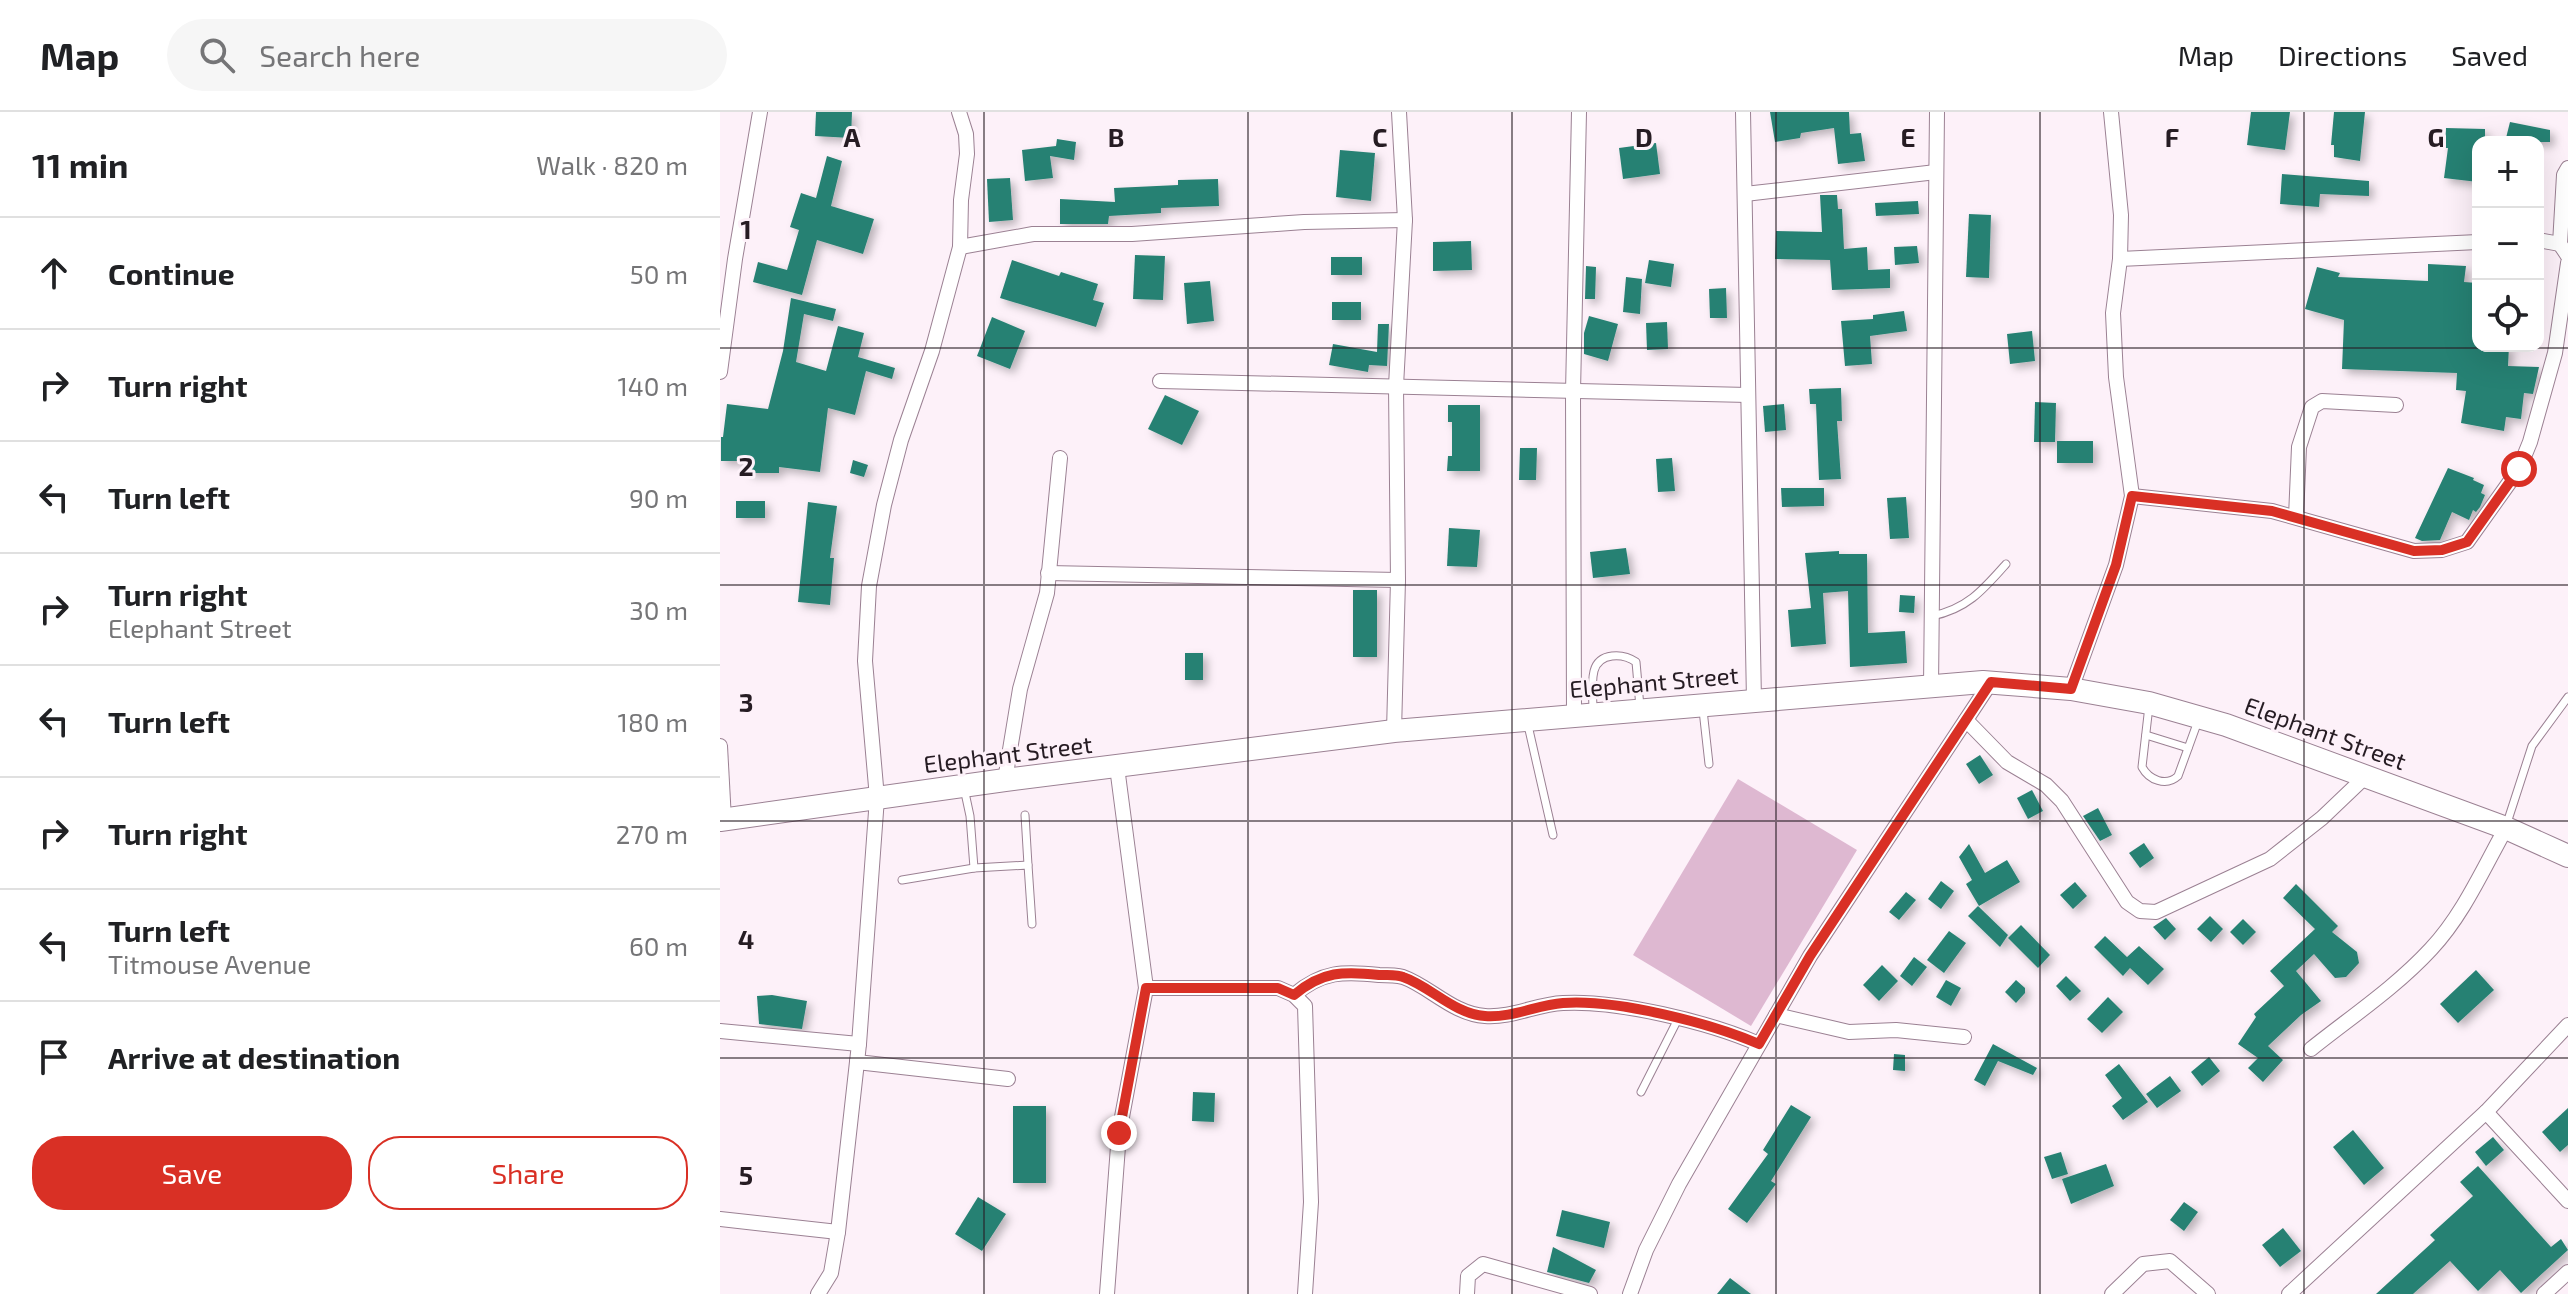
<!DOCTYPE html>
<meta charset="utf-8">
<style>
:root{--surface:#fff;--page:#f6f6f6;--text:#202124;--muted:#757577;--line:#e0e0e0;--accent:#d93025}
body{margin:0;font-family:"Exo 2",sans-serif;background:var(--page);color:var(--text)}
.controls{position:absolute;right:24px;top:24px;display:grid;overflow:hidden;border-radius:16px;box-shadow:0 8px 32px #0002}
.controls button{width:72px;height:72px;display:grid;place-items:center;padding:0;border:0;border-bottom:2px solid var(--line);background:var(--surface);color:var(--text);font:40px sans-serif}
.stop{position:absolute;width:24px;height:24px;margin:-18px;border:6px solid #d93025;border-radius:50%;background:#fff}
.stop.end{background:#d93025;border-color:#fff;box-shadow:0 2px 8px #0008}
.list{margin:0;padding:0;list-style:none}
h2{display:flex;justify-content:space-between;align-items:center;height:104px;margin:0;padding:0 32px;font-size:34px}
h2 small{font-size:26px;font-weight:400;color:var(--muted)}
.list li{display:grid;grid-template-columns:52px 1fr auto;gap:24px;align-items:center;box-sizing:border-box;height:112px;padding:0 32px;border-top:2px solid var(--line)}
.list b{display:block;font-size:30px;white-space:nowrap}
.list p{margin:0;font-size:26px;white-space:nowrap;color:var(--muted)}
.list em{font-size:26px;font-style:normal;color:var(--muted)}
.actions{display:flex;gap:16px;padding:24px 32px}
.actions a{flex:1;padding:18px 0;border:2px solid var(--accent);border-radius:32px;text-align:center;font-size:28px;color:var(--accent)}
.actions .main{background:var(--accent);color:#fff}
.icon{flex:none;width:44px;height:44px;fill:none;stroke:currentColor;stroke-width:2;stroke-linecap:round;stroke-linejoin:round}
.map{position:relative;flex:none;width:1848px;height:1182px;overflow:hidden}
header{display:flex;align-items:center;gap:48px;box-sizing:border-box;height:112px;padding:0 40px;background:var(--surface);border-bottom:2px solid var(--line)}
header strong{font-size:38px}
nav{display:flex;gap:44px;margin-inline-start:auto;font-size:28px}
.search{width:560px;height:72px;background:var(--page);display:flex;align-items:center;gap:20px;box-sizing:border-box;padding:0 28px;border-radius:44px;color:var(--muted);font-size:30px}
main{display:flex}
aside{flex:1;background:var(--surface)}
.map>svg:first-child{display:block}
</style>
<header>
<strong>Map</strong>
<div class="search"><svg class="icon" aria-label="search" viewBox="0 0 24 24"><circle cx="10" cy="10" r="6"/><path d="M15 15l6 6"/></svg>Search here</div>
<nav><a>Map</a><a>Directions</a><a>Saved</a></nav>
</header>
<main>
<aside>
<h2>11 min<small>Walk · 820 m</small></h2>
<ul class="list">
<li><svg class="icon" aria-label="ahead" viewBox="0 0 24 24"><path d="M12 20V5M6 11l6-6 6 6"/></svg><div><b>Continue</b></div><em>50 m</em></li>
<li><svg class="icon" aria-label="right" viewBox="0 0 24 24"><path d="M7 20v-9h11M14 6l5 5-5 5"/></svg><div><b>Turn right</b></div><em>140 m</em></li>
<li><svg class="icon" aria-label="left" viewBox="0 0 24 24"><path d="M17 20v-9H6M10 6l-5 5 5 5"/></svg><div><b>Turn left</b></div><em>90 m</em></li>
<li><svg class="icon" aria-label="right" viewBox="0 0 24 24"><path d="M7 20v-9h11M14 6l5 5-5 5"/></svg><div><b>Turn right</b><p>Elephant Street</p></div><em>30 m</em></li>
<li><svg class="icon" aria-label="left" viewBox="0 0 24 24"><path d="M17 20v-9H6M10 6l-5 5 5 5"/></svg><div><b>Turn left</b></div><em>180 m</em></li>
<li><svg class="icon" aria-label="right" viewBox="0 0 24 24"><path d="M7 20v-9h11M14 6l5 5-5 5"/></svg><div><b>Turn right</b></div><em>270 m</em></li>
<li><svg class="icon" aria-label="left" viewBox="0 0 24 24"><path d="M17 20v-9H6M10 6l-5 5 5 5"/></svg><div><b>Turn left</b><p>Titmouse Avenue</p></div><em>60 m</em></li>
<li><svg class="icon" aria-label="arrive" viewBox="0 0 24 24"><path d="M6 21V4h12l-3 4 3 4H6"/></svg><div><b>Arrive at destination</b></div></li>
</ul>
<div class="actions"><a class="main">Save</a><a>Share</a></div>
</aside>
<div class="map">
<svg width="1848" height="1182" viewBox="0 0 1848 1182">
<defs>
<filter id="shadow"><feDropShadow dx="4.5" dy="4.5" stdDeviation="4" flood-color="#0004"/></filter>
</defs>
<rect width="100%" height="100%" fill="#fdf1f9"/>
<polygon fill="#deb8d1" points="1018,667 1137,738 1031,914 913,843"/>
<g fill="#288173" filter="url(#shadow)">
<polygon points="96,0 132,0 131,26 95,24"/>
<polygon points="1050,0 1129,0 1130,22 1141,21 1145,49 1118,52 1114,16 1081,21 1080,26 1055,30"/>
<polygon points="1531,0 1570,0 1565,38 1527,33"/>
<polygon points="1614,0 1645,0 1640,49 1614,45 1614,33 1611,33"/>
<polygon points="1790,10 1830,18 1830,30 1785,30"/>
<polygon points="1726,16 1765,17 1765,30 1758,30 1758,70 1724,66 1728,36 1725,36"/>
<polygon points="337,27 356,30 354,48 330,44 333,66 305,69 302,38 336,34"/>
<polygon points="936,31 940,62 903,67 899,36"/>
<polygon points="620,38 655,41 651,89 616,85"/>
<polygon points="107,44 122,49 111,94 154,107 143,142 97,128 82,183 33,170 38,150 67,158 79,118 70,115 81,81 96,86"/>
<polygon points="1562,62 1649,69 1649,84 1600,82 1599,95 1560,92"/>
<polygon points="290,66 293,108 269,110 267,67"/>
<polygon points="498,67 499,94 441,96 441,101 389,104 388,112 340,112 340,87 395,90 394,76 458,73 458,68"/>
<polygon points="1100,83 1117,83 1118,97 1122,97 1124,137 1147,135 1148,158 1170,157 1170,176 1112,178 1110,148 1055,147 1056,119 1102,120"/>
<polygon points="1198,89 1199,102 1156,104 1155,91"/>
<polygon points="1249,102 1271,103 1269,166 1246,165"/>
<polygon points="751,129 752,158 713,159 713,130"/>
<polygon points="1197,134 1199,151 1175,153 1174,135"/>
<polygon points="415,143 445,144 443,188 413,187"/>
<rect x="611" y="145" width="31" height="18"/>
<polygon points="292,148 339,164 341,160 378,172 373,188 384,191 376,215 280,186"/>
<polygon points="929,148 954,152 951,175 925,171"/>
<polygon points="1708,152 1746,154 1744,170 1758,171 1758,234 1789,234 1788,254 1819,255 1813,282 1804,281 1801,307 1786,305 1784,319 1741,311 1746,279 1736,278 1737,261 1622,257 1624,208 1585,197 1597,155 1620,161 1618,165 1708,169"/>
<polygon points="866,154 876,155 875,187 865,187"/>
<polygon points="906,165 922,167 920,202 903,200"/>
<polygon points="490,169 494,209 467,212 464,171"/>
<polygon points="1006,176 1007,206 990,206 989,177"/>
<polygon points="71,186 116,197 113,209 84,202 76,250 106,259 118,214 144,221 138,245 175,256 172,267 146,259 135,303 108,296 100,360 59,355 59,361 28,361 27,349 1,349 1,325 3,325 7,292 48,297 63,239"/>
<rect x="612" y="190" width="29" height="18"/>
<polygon points="1184,199 1187,219 1150,224 1152,252 1125,254 1121,209 1153,207 1153,203"/>
<polygon points="869,204 898,212 888,249 864,242 864,221"/>
<polygon points="272,205 305,219 290,257 257,244"/>
<polygon points="947,210 948,237 927,238 926,211"/>
<polygon points="658,212 669,212 667,254 649,253 648,260 609,253 613,232 657,240"/>
<polygon points="1312,219 1315,249 1290,252 1287,222"/>
<polygon points="1121,276 1122,309 1117,309 1121,367 1099,368 1096,292 1090,292 1089,277"/>
<polygon points="445,283 479,299 462,333 428,317"/>
<polygon points="1315,290 1336,291 1335,330 1314,330"/>
<polygon points="1064,292 1066,318 1045,320 1043,294"/>
<polygon points="728,293 760,293 760,359 727,359 728,344 732,344 732,310 728,310"/>
<rect x="1337" y="329" width="36" height="22"/>
<polygon points="800,336 817,336 816,368 799,368"/>
<polygon points="952,346 955,379 938,380 936,347"/>
<polygon points="133,348 148,353 144,365 130,361"/>
<polygon points="1728,356 1754,366 1753,368 1764,373 1761,381 1765,383 1760,395 1756,400 1753,398 1749,408 1732,400 1720,428 1702,429 1695,426"/>
<polygon points="1061,376 1104,376 1104,394 1062,395"/>
<polygon points="1186,385 1189,426 1170,427 1167,386"/>
<rect x="16" y="389" width="29" height="17"/>
<polygon points="88,390 117,394 110,446 114,446 110,493 78,490"/>
<polygon points="729,416 760,418 757,455 727,454"/>
<polygon points="906,436 910,462 873,466 870,440"/>
<polygon points="1119,439 1119,442 1147,442 1148,521 1185,519 1187,551 1130,555 1128,479 1103,481 1106,532 1071,535 1068,498 1091,496 1085,441"/>
<rect x="633" y="478" width="24" height="67"/>
<polygon points="1180,483 1195,484 1194,501 1179,500"/>
<rect x="465" y="541" width="18" height="27"/>
<polygon points="1260,643 1273,663 1259,672 1246,652"/>
<polygon points="1312,678 1323,699 1308,707 1297,686"/>
<polygon points="1378,696 1392,723 1380,729 1363,704"/>
<polygon points="1424,731 1434,746 1420,756 1409,741"/>
<polygon points="1249,732 1265,761 1287,748 1300,770 1259,794 1246,772 1252,768 1239,745"/>
<polygon points="1221,769 1234,779 1221,797 1208,787"/>
<polygon points="1355,770 1367,784 1353,797 1340,783"/>
<polygon points="1576,772 1618,814 1612,820 1637,840 1639,851 1626,865 1615,866 1594,842 1576,859 1601,889 1581,903 1548,934 1563,948 1543,970 1528,956 1538,946 1518,932 1536,905 1534,902 1564,874 1550,859 1595,817 1563,786"/>
<polygon points="1186,780 1196,788 1179,808 1169,800"/>
<polygon points="1258,794 1288,823 1280,835 1248,804"/>
<polygon points="1490,804 1503,817 1491,830 1477,817"/>
<polygon points="1446,806 1456,817 1445,828 1433,815"/>
<polygon points="1523,807 1536,820 1523,833 1510,820"/>
<polygon points="1301,813 1330,843 1318,856 1288,826"/>
<polygon points="1229,819 1246,831 1224,861 1207,848"/>
<polygon points="1385,824 1407,845 1419,834 1444,857 1428,873 1410,856 1403,864 1374,835"/>
<polygon points="1194,845 1207,855 1192,874 1180,864"/>
<polygon points="1162,853 1178,869 1159,889 1143,873"/>
<polygon points="1756,858 1774,878 1738,911 1720,892"/>
<polygon points="1346,864 1361,879 1350,889 1336,874"/>
<polygon points="1226,868 1241,876 1231,894 1216,885"/>
<polygon points="1296,868 1305,876 1305,881 1296,891 1285,880"/>
<polygon points="52,883 87,889 82,917 39,912 37,884"/>
<polygon points="1388,885 1403,900 1382,921 1367,907"/>
<polygon points="1273,932 1317,956 1313,963 1278,949 1265,974 1254,968"/>
<polygon points="1174,942 1185,943 1185,959 1173,958"/>
<polygon points="1489,945 1500,959 1482,974 1471,960"/>
<polygon points="1399,952 1428,990 1403,1008 1392,994 1402,986 1385,963"/>
<polygon points="1450,964 1461,979 1437,996 1426,982"/>
<polygon points="473,980 495,981 494,1010 472,1009"/>
<polygon points="1071,993 1091,1005 1051,1069 1056,1072 1027,1111 1008,1097 1048,1042 1043,1038"/>
<rect x="293" y="994" width="33" height="77"/>
<polygon points="1848,996 1848,1033 1840,1040 1822,1020"/>
<polygon points="1633,1018 1664,1056 1644,1073 1613,1035"/>
<polygon points="1773,1025 1784,1038 1766,1054 1755,1040"/>
<polygon points="1341,1040 1348,1062 1332,1067 1324,1045"/>
<polygon points="1386,1052 1394,1074 1351,1092 1342,1067"/>
<polygon points="1758,1054 1831,1135 1841,1127 1848,1138 1801,1181 1780,1158 1758,1179 1730,1149 1693,1182 1656,1182 1715,1128 1710,1123 1753,1084 1740,1070"/>
<polygon points="258,1085 286,1102 262,1139 235,1122"/>
<polygon points="1464,1090 1478,1100 1464,1119 1450,1108"/>
<polygon points="842,1098 890,1110 884,1136 836,1124"/>
<polygon points="1563,1116 1581,1139 1560,1155 1542,1133"/>
<polygon points="833,1135 876,1158 869,1171 827,1160"/>
<polygon points="1010,1166 1031,1182 997,1182"/>
</g>
<g fill="none" stroke-linecap="round" stroke-linejoin="round">
<defs>
<g id="lane">
<path d="M1212 504C1247 497 1263 478 1286 452"/>
<path d="M1429 594 1422 655C1429 668 1446 675 1458 664L1478 609"/>
<path d="M873 598C873 586 871 571 874 559 879 540 903 541 916 550L920 595"/>
<polyline points="983,598 989,652"/>
<polyline points="807,609 833,723"/>
<polyline points="1426,623 1468,636"/>
<polyline points="244,676 250,704 254,756"/>
<polyline points="305,703 308,753"/>
<polyline points="1787,711 1812,634 1848,585"/>
<polyline points="182,768 254,756 308,753 312,812"/>
<polyline points="921,980 958,907"/>
</g>
<g id="street">
<polyline points="1023,0 1034,589"/>
<polyline points="1848,56 1844,63 1840,132 1848,144"/>
<polyline points="1025,82 1216,60"/>
<polyline points="1818,128 1840,132"/>
<polyline points="240,135 313,122 412,122 584,110 685,108"/>
<polyline points="1400,147 1758,130"/>
<polyline points="0,260 15,147 40,0"/>
<polyline points="440,269 1028,283"/>
<polyline points="1412,384 1552,399 1694,439 1722,438 1747,430 1799,357 1810,330 1835,241 1848,151"/>
<polyline points="1576,405 1579,335 1592,295 1602,289 1676,293"/>
<polyline points="328,461 678,468"/>
<polyline points="1211,575 1217,0"/>
<polyline points="1351,577 1396,453 1412,384 1396,265 1393,201 1400,147 1401,103 1391,0"/>
<polyline points="854,603 853,280 859,0"/>
<polyline points="1246,608 1287,650 1326,673 1342,689 1407,790 1420,799 1436,800 1550,747 1602,706 1645,665"/>
<polyline points="674,619 678,468 676,274 685,108 679,0"/>
<polyline points="0,634 4,708"/>
<polyline points="285,668 300,577 327,481 340,346"/>
<polyline points="426,876 558,876 574,883 585,894 591,1090 585,1182"/>
<path d="M574 883C602 859 624 859 659 863 667 863 676 863 683 865 709 874 733 902 765 904 792 906 817 892 843 891 897 888 989 910 1039 932"/>
<polyline points="1056,903 1129,920 1176,918 1244,925"/>
<polyline points="0,919 139,932"/>
<path d="M1591 937C1631 905 1676 875 1711 837 1743 803 1763 757 1786 716"/>
<polyline points="137,950 288,967"/>
<polyline points="1766,1000 1848,1089"/>
<polyline points="0,1107 118,1120"/>
<polyline points="98,1182 111,1161 118,1120 139,932 157,686 145,549 149,474 164,393 181,328 212,239 240,135 241,88 247,42 246,22 239,0"/>
<polyline points="387,1182 399,1021 426,876 397,655"/>
<polyline points="747,1182 748,1164 763,1152 870,1182"/>
<polyline points="910,1182 926,1138 959,1072 1090,844 1271,570"/>
<polyline points="1392,1182 1423,1152 1450,1149 1488,1182"/>
<polyline points="1569,1182 1766,1000 1848,913"/>
<polyline points="1824,1182 1848,1160"/>
</g>
<polyline id="secondary" points="0,708 285,668 674,619 1263,570 1351,577 1429,591 1506,613 1786,716 1848,744"/>
</defs>
<use href="#lane" stroke="#9b8193" stroke-width="9"/>
<use href="#street" stroke="#9b8193" stroke-width="16"/>
<use href="#secondary" stroke="#9b8193" stroke-width="24"/>
<use href="#lane" stroke="#fff" stroke-width="7"/>
<use href="#street" stroke="#fff" stroke-width="14"/>
<use href="#secondary" stroke="#fff" stroke-width="22"/>
</g>
<g fill="none" stroke-linecap="round" stroke-linejoin="round">
<path stroke="#d93025" stroke-width="10" d="M399 1021 426 876H558L574 883C602 859 624 859 659 863 667 863 677 862 683 865 710 874 734 902 765 904 792 906 817 893 843 891 897 887 990 911 1039 932L1090 844 1271 570 1351 577 1396 453 1412 384 1552 399 1694 439 1722 438 1747 430 1799 357"/>
</g>
<path fill="none" stroke="#261c23" stroke-width="2" stroke-opacity="0.55" d="M264 0V1182M528 0V1182M792 0V1182M1056 0V1182M1320 0V1182M1584 0V1182M0 236H1848M0 473H1848M0 709H1848M0 946H1848"/>
<g text-anchor="middle" stroke-width="6" stroke-linejoin="round" paint-order="stroke">
<g font-size="24" fill="#261c23" stroke="#fdf1f9">
<text transform="translate(934 571) rotate(-5)" y="8">Elephant Street</text>
<text transform="translate(1605 622) rotate(20)" y="8">Elephant Street</text>
<text transform="translate(288 643) rotate(-7)" y="8">Elephant Street</text>
</g>
</g>
<g font-size="26" text-anchor="middle" font-weight="bold" fill="#261c23" stroke="#fdf1f9" stroke-width="6" stroke-linejoin="round" paint-order="stroke">
<text x="132" y="35">A</text>
<text x="396" y="35">B</text>
<text x="660" y="35">C</text>
<text x="924" y="35">D</text>
<text x="1188" y="35">E</text>
<text x="1452" y="35">F</text>
<text x="1716" y="35">G</text>
<text x="26" y="127">1</text>
<text x="26" y="364">2</text>
<text x="26" y="600">3</text>
<text x="26" y="837">4</text>
<text x="26" y="1073">5</text>
</g>
</svg>
<div class="controls">
<button>+</button>
<button>−</button>
<button><svg class="icon" aria-label="locate" viewBox="0 0 24 24"><circle cx="12" cy="12" r="6"/><path d="M12 2v4M12 18v4M2 12h4M18 12h4"/></svg></button>
</div>
<div class="stop" style="left:1799px;top:357px"></div>
<div class="stop end" style="left:399px;top:1021px"></div>
</div>
</main>
